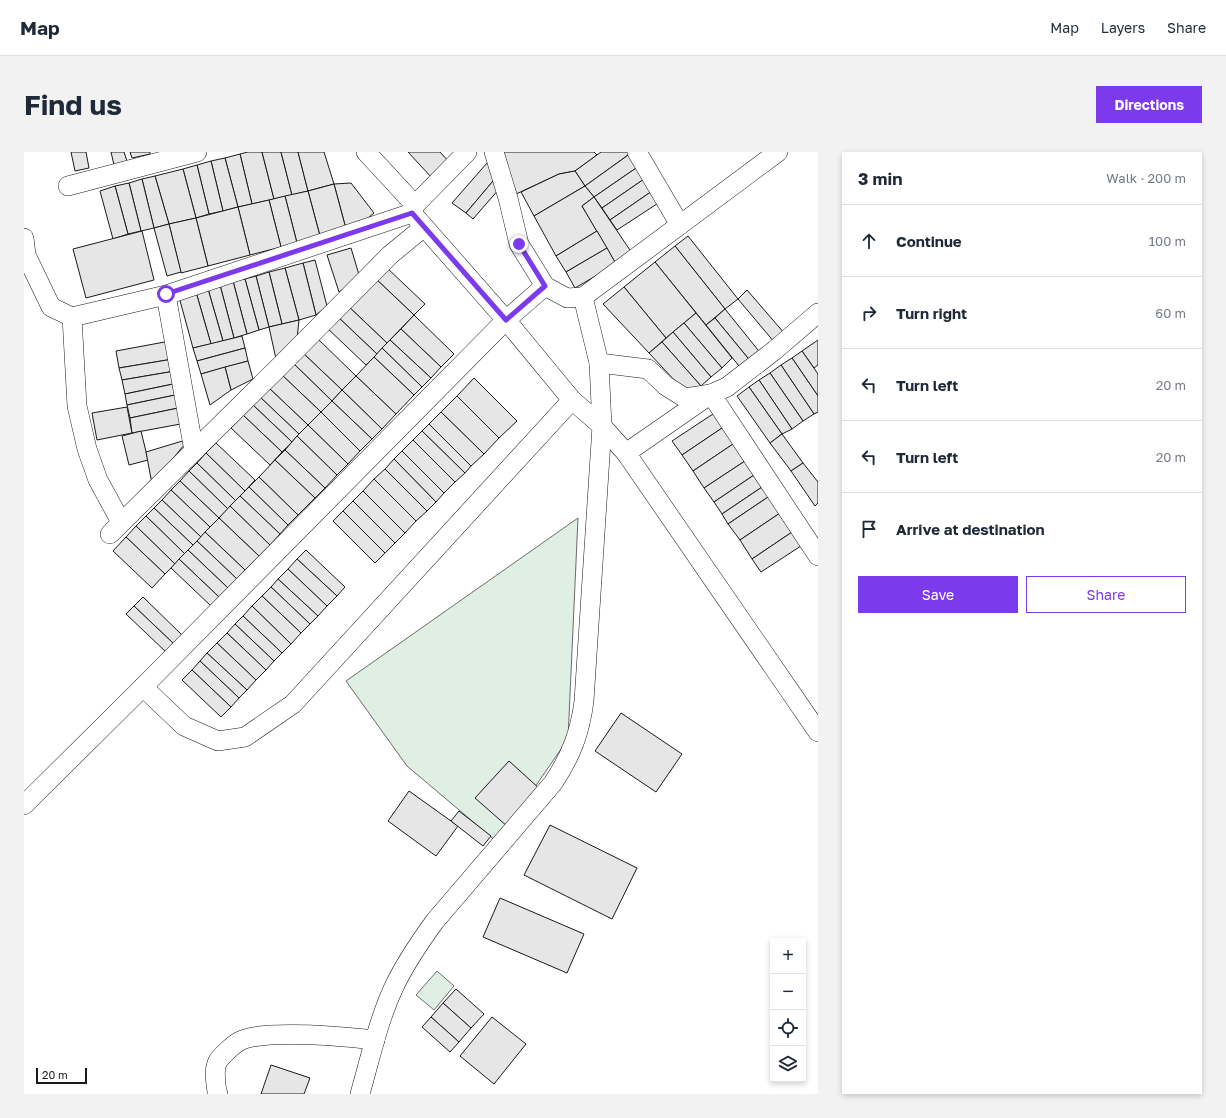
<!DOCTYPE html>
<meta charset="utf-8">
<style>
:root{--surface:#fff;--page:#f2f2f3;--text:#1f2937;--muted:#747a83;--line:#e0e1e3;--accent:#7c3aed}
body{margin:0;font-family:"Golos Text",sans-serif;background:var(--page);color:var(--text)}
.controls{position:absolute;right:12px;bottom:12px;display:grid;overflow:hidden;border-radius:0px;box-shadow:0 2px 6px #0003}
.controls button{width:36px;height:36px;display:grid;place-items:center;padding:0;border:0;border-bottom:1px solid var(--line);background:var(--surface);color:var(--text);font:20px sans-serif}
.scale{position:absolute;left:12px;bottom:10px;width:51px;box-sizing:border-box;padding-left:4px;border:2px solid #1a1a1a;border-top:0;font-size:11px;line-height:14px;white-space:nowrap;color:#1a1a1a;-webkit-text-stroke:3px #fff;paint-order:stroke}
.stop{position:absolute;width:12px;height:12px;margin:-9px;border:3px solid #7c3aed;border-radius:50%;background:#fff}
.stop.end{background:#7c3aed;border-color:#fff;box-shadow:0 1px 4px #0008}
.list{margin:0;padding:0;list-style:none}
h2{display:flex;justify-content:space-between;align-items:center;height:52px;margin:0;padding:0 16px;font-size:17px}
h2 small{font-size:13px;font-weight:400;color:var(--muted)}
.list li{display:grid;grid-template-columns:26px 1fr auto;gap:12px;align-items:center;box-sizing:border-box;height:72px;padding:0 16px;border-top:1px solid var(--line)}
.list b{display:block;font-size:15px;white-space:nowrap}
.list em{font-size:13px;font-style:normal;color:var(--muted)}
.actions{display:flex;gap:8px;padding:12px 16px}
.actions a{flex:1;padding:9px 0;border:1px solid var(--accent);border-radius:0px;text-align:center;font-size:14px;color:var(--accent)}
.actions .main{background:var(--accent);color:#fff}
.icon{flex:none;width:22px;height:22px;fill:none;stroke:currentColor;stroke-width:2;stroke-linecap:round;stroke-linejoin:round}
.map{position:relative;flex:none;width:794px;height:942px;overflow:hidden;border-radius:0px}
header{display:flex;align-items:center;gap:24px;box-sizing:border-box;height:56px;padding:0 20px;background:var(--surface);border-bottom:1px solid var(--line)}
header strong{font-size:19px}
nav{display:flex;gap:22px;margin-inline-start:auto;font-size:14px}
.intro{display:flex;align-items:center;justify-content:space-between;box-sizing:border-box;height:96px;padding:0 24px}
h1{margin:0;font-size:28px}
.button{padding:10px 18px;border-radius:0px;background:var(--accent);color:#fff;font-size:14px;font-weight:700}
main{display:flex;gap:24px;padding:0 24px}
aside{flex:1;background:var(--surface);border-radius:0px;box-shadow:0 2px 6px #0003}
.map>svg:first-child{display:block}
</style>
<header>
<strong>Map</strong>
<nav><a>Map</a><a>Layers</a><a>Share</a></nav>
</header>
<div class="intro"><h1>Find us</h1><a class="button">Directions</a></div>
<main>
<div class="map">
<svg width="794" height="942" viewBox="0 0 794 942">
<rect width="100%" height="100%" fill="#fff"/>
<g fill="#e0efe3" stroke="#6a6a6a">
<polygon points="554,366 544,587 473,690 383,614 322,529"/>
<polygon points="413,819 430,834 410,858 392,843"/>
</g>
<g fill="#e6e6e6" stroke="#1a1a1a">
<polygon points="47,0 62,0 65,16 51,19"/>
<polygon points="87,0 100,0 103,9 90,13"/>
<polygon points="106,0 126,0 126,2 108,6"/>
<polygon points="224,0 238,0 250,47 228,52 216,2"/>
<polygon points="238,0 257,0 268,43 250,47"/>
<polygon points="257,0 274,0 284,39 268,43"/>
<polygon points="274,0 300,0 310,32 284,39"/>
<polygon points="384,0 416,0 425,10 408,26"/>
<polygon points="477,0 570,0 573,3 551,19 535,22 490,43"/>
<polygon points="577,0 606,0 607,1 561,34 551,19"/>
<polygon points="607,1 615,14 570,45 561,34"/>
<polygon points="216,2 228,52 214,55 201,6"/>
<polygon points="201,6 214,55 199,59 187,9"/>
<polygon points="187,9 199,59 185,62 173,13"/>
<polygon points="463,11 475,22 442,61 428,51"/>
<polygon points="173,13 185,62 172,66 159,17"/>
<polygon points="615,14 623,25 578,56 570,45"/>
<polygon points="159,17 172,66 145,72 131,24"/>
<polygon points="551,19 561,34 510,64 497,40 535,22"/>
<polygon points="131,24 145,72 130,76 118,27"/>
<polygon points="623,25 631,37 586,68 578,56"/>
<polygon points="118,27 130,76 117,79 105,31"/>
<polygon points="469,29 476,36 449,67 442,61"/>
<polygon points="105,31 117,79 104,82 91,34"/>
<polygon points="327,31 350,61 335,73 322,77 310,32"/>
<polygon points="310,32 322,77 296,84 284,39"/>
<polygon points="91,34 104,82 89,87 76,39"/>
<polygon points="561,34 570,45 558,54 573,79 532,104 510,64"/>
<polygon points="631,37 639,48 593,78 586,68"/>
<polygon points="284,39 296,84 273,91 261,44"/>
<polygon points="261,44 273,91 257,95 245,48"/>
<polygon points="570,45 608,101 592,112 558,54"/>
<polygon points="245,48 257,95 226,103 214,55"/>
<polygon points="214,55 226,103 184,114 172,66"/>
<polygon points="172,66 184,114 157,121 145,72"/>
<polygon points="145,72 157,120 143,124 130,76"/>
<polygon points="118,79 130,128 62,146 49,97"/>
<polygon points="573,79 583,96 542,120 532,104"/>
<polygon points="664,84 714,147 701,157 651,94"/>
<polygon points="651,94 701,157 682,173 631,110"/>
<polygon points="327,96 336,126 315,140 303,103"/>
<polygon points="583,96 592,112 551,136 542,120"/>
<polygon points="291,108 303,154 292,163 279,111"/>
<polygon points="631,110 672,161 642,186 600,135"/>
<polygon points="279,111 292,163 275,168 261,116"/>
<polygon points="361,114 401,152 390,163 350,125"/>
<polygon points="261,116 275,168 258,172 245,120"/>
<polygon points="245,120 258,172 245,175 232,124"/>
<polygon points="232,124 245,175 235,178 221,127"/>
<polygon points="350,125 390,163 363,191 323,153"/>
<polygon points="221,127 235,178 223,182 209,129"/>
<polygon points="209,129 223,182 210,186 196,133"/>
<polygon points="196,133 210,186 199,189 184,137"/>
<polygon points="600,135 642,186 625,201 579,152"/>
<polygon points="184,137 199,189 187,192 172,140"/>
<polygon points="723,138 761,182 751,191 714,147"/>
<polygon points="172,140 187,192 169,196 155,145"/>
<polygon points="323,153 363,191 353,202 313,164"/>
<polygon points="701,157 738,203 728,211 691,166"/>
<polygon points="672,161 708,206 698,216 660,171"/>
<polygon points="390,163 430,202 417,215 377,177"/>
<polygon points="313,164 353,202 342,213 302,175"/>
<polygon points="691,166 728,211 719,219 682,173"/>
<polygon points="275,168 273,187 252,207 245,175"/>
<polygon points="660,171 698,216 687,225 649,180"/>
<polygon points="377,177 417,215 407,226 366,188"/>
<polygon points="649,180 687,225 677,234 638,190"/>
<polygon points="218,184 221,196 173,209 169,196"/>
<polygon points="293,186 332,224 318,238 279,201"/>
<polygon points="366,188 407,226 398,235 358,196"/>
<polygon points="794,188 794,213 790,216 778,199"/>
<polygon points="146,189 149,207 95,216 92,199"/>
<polygon points="638,190 677,234 665,244 625,201"/>
<polygon points="221,196 224,209 177,222 173,209"/>
<polygon points="358,196 398,235 390,243 350,205"/>
<polygon points="778,199 794,222 794,244 768,206"/>
<polygon points="279,201 318,238 308,249 269,211"/>
<polygon points="350,205 390,243 372,262 332,224"/>
<polygon points="768,206 794,244 794,260 790,262 757,213"/>
<polygon points="149,207 151,219 98,228 95,216"/>
<polygon points="224,209 229,227 207,238 201,215"/>
<polygon points="269,211 308,249 297,260 258,223"/>
<polygon points="757,213 790,262 779,269 746,221"/>
<polygon points="201,215 207,238 186,253 177,222"/>
<polygon points="151,219 154,231 101,242 98,228"/>
<polygon points="746,221 779,269 768,277 735,228"/>
<polygon points="258,223 297,260 284,273 245,236"/>
<polygon points="332,224 372,262 358,277 318,238"/>
<polygon points="450,226 493,269 475,286 433,244"/>
<polygon points="735,228 768,277 758,282 725,235"/>
<polygon points="154,231 156,242 103,253 101,242"/>
<polygon points="725,235 758,282 746,291 713,244"/>
<polygon points="245,236 284,273 275,282 236,245"/>
<polygon points="318,238 358,277 348,287 308,249"/>
<polygon points="156,242 159,255 106,266 103,253"/>
<polygon points="433,244 475,286 460,302 417,260"/>
<polygon points="236,245 275,282 268,290 229,253"/>
<polygon points="308,249 348,287 336,299 297,260"/>
<polygon points="229,253 268,290 258,300 219,263"/>
<polygon points="103,255 108,281 73,288 68,261"/>
<polygon points="159,255 162,271 108,281 106,266"/>
<polygon points="297,260 336,299 324,312 284,273"/>
<polygon points="417,260 460,302 447,314 405,272"/>
<polygon points="692,260 701,274 658,303 648,289"/>
<polygon points="219,263 258,300 246,313 207,276"/>
<polygon points="405,272 447,314 441,321 398,279"/>
<polygon points="284,273 324,312 313,323 273,284"/>
<polygon points="701,274 712,290 669,319 658,303"/>
<polygon points="117,279 124,308 105,313 98,284"/>
<polygon points="398,279 441,321 431,330 389,288"/>
<polygon points="758,282 779,311 767,319 746,291"/>
<polygon points="273,284 313,323 301,336 261,298"/>
<polygon points="165,287 128,332 122,300"/>
<polygon points="389,288 431,330 420,341 378,299"/>
<polygon points="712,290 724,307 680,336 669,319"/>
<polygon points="192,291 231,328 221,339 182,301"/>
<polygon points="261,298 301,336 291,346 251,308"/>
<polygon points="378,299 420,341 412,350 370,307"/>
<polygon points="182,301 221,339 212,349 173,311"/>
<polygon points="370,307 412,350 403,359 361,317"/>
<polygon points="724,307 733,321 690,350 680,336"/>
<polygon points="251,308 291,346 274,363 235,325"/>
<polygon points="173,311 212,349 204,357 165,319"/>
<polygon points="779,311 794,330 794,351 791,354 767,319"/>
<polygon points="361,317 403,359 392,369 350,327"/>
<polygon points="165,319 204,357 195,366 156,329"/>
<polygon points="733,321 741,333 698,362 690,350"/>
<polygon points="235,325 274,363 264,373 225,335"/>
<polygon points="350,327 392,369 381,381 339,339"/>
<polygon points="156,329 195,366 186,375 147,338"/>
<polygon points="741,333 747,343 704,372 698,362"/>
<polygon points="225,335 264,373 256,382 216,344"/>
<polygon points="147,338 186,375 177,385 138,348"/>
<polygon points="339,339 381,381 371,391 329,349"/>
<polygon points="747,343 759,359 716,388 704,372"/>
<polygon points="216,344 256,382 246,393 206,354"/>
<polygon points="138,348 177,385 169,393 130,356"/>
<polygon points="329,349 371,391 361,401 319,359"/>
<polygon points="206,354 246,393 235,404 195,366"/>
<polygon points="130,356 169,393 161,402 122,364"/>
<polygon points="319,359 361,401 351,411 309,369"/>
<polygon points="759,359 771,378 728,407 716,388"/>
<polygon points="122,364 161,402 151,412 112,374"/>
<polygon points="195,366 235,404 221,418 181,380"/>
<polygon points="112,374 151,412 141,422 102,385"/>
<polygon points="771,378 780,392 737,420 728,407"/>
<polygon points="181,380 221,418 213,427 173,389"/>
<polygon points="102,385 141,422 128,436 89,399"/>
<polygon points="173,389 213,427 204,436 164,398"/>
<polygon points="164,398 204,436 195,445 155,407"/>
<polygon points="282,398 321,435 313,444 273,407"/>
<polygon points="155,407 195,445 187,454 147,416"/>
<polygon points="273,407 313,444 303,454 264,417"/>
<polygon points="264,417 303,454 294,464 254,427"/>
<polygon points="254,427 294,464 286,472 247,435"/>
<polygon points="247,435 286,472 277,481 238,444"/>
<polygon points="238,444 277,481 267,492 228,454"/>
<polygon points="119,445 158,483 150,492 110,454"/>
<polygon points="110,454 150,492 142,500 102,462"/>
<polygon points="228,454 267,492 258,501 219,464"/>
<polygon points="219,464 258,501 250,509 211,472"/>
<polygon points="211,472 250,509 242,518 203,481"/>
<polygon points="203,481 242,518 232,528 193,491"/>
<polygon points="193,491 232,528 223,538 183,501"/>
<polygon points="183,501 223,538 215,546 176,509"/>
<polygon points="176,509 215,546 207,555 168,518"/>
<polygon points="168,518 207,555 197,565 158,528"/>
<polygon points="597,561 658,602 632,640 571,599"/>
<polygon points="485,609 517,638 484,675 451,646"/>
<polygon points="385,639 434,674 412,704 364,669"/>
<polygon points="435,659 467,684 459,694 427,669"/>
<polygon points="526,673 613,716 588,767 500,723"/>
<polygon points="476,746 560,782 543,821 459,785"/>
<polygon points="432,837 460,862 447,876 419,851"/>
<polygon points="419,851 447,876 435,890 407,865"/>
<polygon points="407,865 435,890 426,900 398,875"/>
<polygon points="468,865 502,892 470,932 436,904"/>
<polygon points="247,913 286,926 280,942 237,942"/>
</g>
<g fill="none" stroke-linecap="round" stroke-linejoin="round">
<defs>
<g id="minor">
<polyline points="342,0 391,53 388,61 482,168 548,248 578,274 602,301 794,580"/>
<polyline points="470,0 484,46 495,92 521,134 543,146 559,145"/>
<polyline points="613,0 656,73"/>
<polyline points="44,34 173,0"/>
<polyline points="391,53 443,0"/>
<polyline points="0,86 2,103 27,155 48,165 142,143 388,61"/>
<polyline points="142,143 170,299"/>
<polyline points="48,165 53,254 63,297 74,328 97,370"/>
<polyline points="575,211 624,217 642,234 661,246 687,242 794,404"/>
<polyline points="602,301 687,242 703,235 751,198 794,161"/>
<polyline points="86,382 253,217 366,103 400,75"/>
<polyline points="119,535 160,574 194,589 221,585 269,552 548,248"/>
<polyline points="0,653 119,535 482,168 521,134"/>
<path d="M194 942 193 940C192 931 189 918 194 909 198 903 210 892 216 889 225 884 237 884 246 883 282 881 316 884 351 888"/>
<path d="M336 942C346 907 354 870 369 837 380 813 395 791 411 769L529 631C547 604 556 581 560 549L578 274 575 211 559 145 754 0"/>
</g>
</defs>
<use href="#minor" stroke="#1a1a1a" stroke-width="20"/>
<use href="#minor" stroke="#fff" stroke-width="19"/>
</g>
<g fill="none" stroke-linecap="round" stroke-linejoin="round">
<polyline stroke="#7c3aed" stroke-width="5" points="142,142 388,61 482,168 521,134 495,92"/>
</g>
</svg>
<div class="controls">
<button>+</button>
<button>−</button>
<button><svg class="icon" aria-label="locate" viewBox="0 0 24 24"><circle cx="12" cy="12" r="6"/><path d="M12 2v4M12 18v4M2 12h4M18 12h4"/></svg></button>
<button><svg class="icon" aria-label="layers" viewBox="0 0 24 24"><path d="M12 4l9 5-9 5-9-5zM3 14l9 5 9-5"/></svg></button>
</div>
<div class="scale">20 m</div>
<div class="stop" style="left:142px;top:142px"></div>
<div class="stop end" style="left:495px;top:92px"></div>
</div>
<aside>
<h2>3 min<small>Walk · 200 m</small></h2>
<ul class="list">
<li><svg class="icon" aria-label="ahead" viewBox="0 0 24 24"><path d="M12 20V5M6 11l6-6 6 6"/></svg><div><b>Continue</b></div><em>100 m</em></li>
<li><svg class="icon" aria-label="right" viewBox="0 0 24 24"><path d="M7 20v-9h11M14 6l5 5-5 5"/></svg><div><b>Turn right</b></div><em>60 m</em></li>
<li><svg class="icon" aria-label="left" viewBox="0 0 24 24"><path d="M17 20v-9H6M10 6l-5 5 5 5"/></svg><div><b>Turn left</b></div><em>20 m</em></li>
<li><svg class="icon" aria-label="left" viewBox="0 0 24 24"><path d="M17 20v-9H6M10 6l-5 5 5 5"/></svg><div><b>Turn left</b></div><em>20 m</em></li>
<li><svg class="icon" aria-label="arrive" viewBox="0 0 24 24"><path d="M6 21V4h12l-3 4 3 4H6"/></svg><div><b>Arrive at destination</b></div></li>
</ul>
<div class="actions"><a class="main">Save</a><a>Share</a></div>
</aside>
</main>
